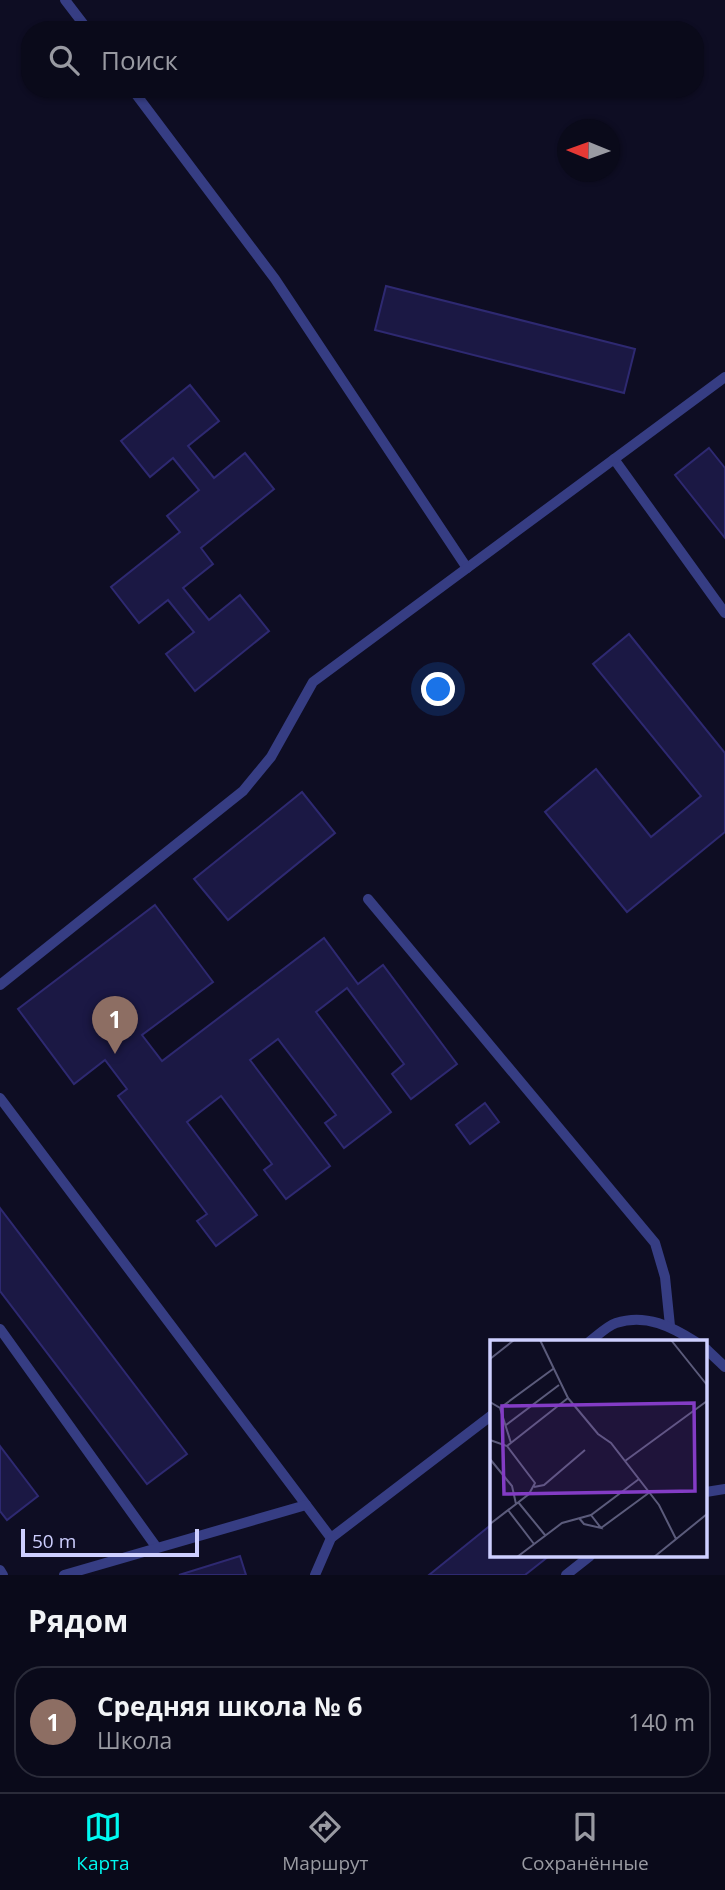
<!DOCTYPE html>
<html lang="ru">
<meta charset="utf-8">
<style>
:root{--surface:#0a0a1a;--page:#131323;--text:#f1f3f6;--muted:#999aa2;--line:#2a2b39;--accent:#00f9f1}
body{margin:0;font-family:"Open Sans",sans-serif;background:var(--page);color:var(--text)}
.compass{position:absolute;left:557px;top:119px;width:63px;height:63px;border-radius:50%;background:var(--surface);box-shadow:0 2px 5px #0004;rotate:271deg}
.scale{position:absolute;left:21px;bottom:18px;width:178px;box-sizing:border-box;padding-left:7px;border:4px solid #cecfff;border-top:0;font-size:19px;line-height:24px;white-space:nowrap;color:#cecfff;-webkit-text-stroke:5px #0e0d23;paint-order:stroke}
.you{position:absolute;left:439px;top:690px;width:24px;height:24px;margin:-18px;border:5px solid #fff;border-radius:50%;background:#1a73e8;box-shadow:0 0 0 10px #1a73e833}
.badge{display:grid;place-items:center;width:46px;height:46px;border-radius:50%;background:var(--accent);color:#fff;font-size:23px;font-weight:700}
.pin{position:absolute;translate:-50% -58px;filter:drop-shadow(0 2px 4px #0008)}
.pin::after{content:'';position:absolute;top:37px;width:24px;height:21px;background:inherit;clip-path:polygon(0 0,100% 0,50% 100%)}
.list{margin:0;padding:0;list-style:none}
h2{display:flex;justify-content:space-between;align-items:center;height:91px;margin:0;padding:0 28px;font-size:30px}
h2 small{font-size:23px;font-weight:400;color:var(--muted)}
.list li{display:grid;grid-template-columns:46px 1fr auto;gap:21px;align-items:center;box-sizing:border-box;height:112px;margin:0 14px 14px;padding:0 14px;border:2px solid var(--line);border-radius:28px}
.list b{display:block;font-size:26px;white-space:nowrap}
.list p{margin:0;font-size:23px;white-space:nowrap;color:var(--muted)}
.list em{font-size:23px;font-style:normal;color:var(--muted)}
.icon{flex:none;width:38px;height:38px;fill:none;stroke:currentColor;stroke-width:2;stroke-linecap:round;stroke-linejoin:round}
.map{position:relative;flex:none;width:725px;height:1575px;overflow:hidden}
.search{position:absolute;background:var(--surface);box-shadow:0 2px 5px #0004;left:21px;right:21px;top:21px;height:77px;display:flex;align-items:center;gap:18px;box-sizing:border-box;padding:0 24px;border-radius:28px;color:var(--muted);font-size:26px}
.sheet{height:217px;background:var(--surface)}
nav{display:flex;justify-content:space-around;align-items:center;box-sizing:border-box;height:98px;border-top:2px solid var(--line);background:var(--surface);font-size:19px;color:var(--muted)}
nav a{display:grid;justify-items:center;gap:4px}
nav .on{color:var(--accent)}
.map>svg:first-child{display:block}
</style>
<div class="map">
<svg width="725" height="1575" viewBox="0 0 725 1575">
<rect width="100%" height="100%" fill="#0e0d23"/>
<g fill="#1b1844" stroke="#2e2971" stroke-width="2">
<polygon points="386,286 635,349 624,393 375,330"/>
<polygon points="190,385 219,421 188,446 214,478 245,453 274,489 201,548 213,564 183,588 209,620 240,595 269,631 195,691 166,654 194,632 168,600 139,623 111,587 180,532 167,516 199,490 173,458 150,477 121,441"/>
<polygon points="709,448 725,468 725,538 675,475"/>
<polygon points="629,634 725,753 725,832 627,912 545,812 596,769 651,837 701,796 593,664"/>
<polygon points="302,792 335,833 228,920 194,879"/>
<polygon points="155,905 213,982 142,1035 162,1061 324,938 358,984 383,965 457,1064 411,1099 392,1074 404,1064 347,988 316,1012 391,1112 344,1148 325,1123 336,1115 278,1039 250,1060 330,1166 286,1199 264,1170 272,1164 221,1096 187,1122 257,1215 216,1246 197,1221 207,1214 118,1096 127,1089 105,1060 74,1084 18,1009"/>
<polygon points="485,1103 499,1122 470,1144 456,1125"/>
<polygon points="0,1208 187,1454 147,1484 0,1291"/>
<polygon points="0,1446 38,1496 7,1520 0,1511"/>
<polygon points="492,1524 492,1556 549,1556 525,1575 429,1575"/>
<polygon points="240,1556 246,1575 179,1575"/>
</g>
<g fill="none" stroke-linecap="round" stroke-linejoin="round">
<g stroke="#363d83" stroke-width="10">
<polyline points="65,0 88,30"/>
<polyline points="132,89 275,279 467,568"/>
<polyline points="614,459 725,613"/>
<polyline points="368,899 655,1243 665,1277 670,1326"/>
<polyline points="0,985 243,791 271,757 313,682 725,377"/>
<polyline points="0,1098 331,1538"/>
<polyline points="0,1329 157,1548"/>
<path d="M589 1342C597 1336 607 1326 616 1323 646 1313 672 1327 696 1342"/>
<polyline points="706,1349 725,1367"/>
<polyline points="706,1492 725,1489"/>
<polyline points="0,1570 3,1575"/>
<polyline points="64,1575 306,1505"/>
<polyline points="315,1575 331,1538 492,1415"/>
<polyline points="566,1575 590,1556"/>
</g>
</g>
<g transform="translate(490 1340)">
<rect width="217" height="217" fill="#0e0d23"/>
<path fill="none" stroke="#5b5b7b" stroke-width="2" d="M181 0 217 45M0 19 24 0M78 58 108 94 121 103 169 165 186 199M0 62 10 68 21 103M10 68 63 29M16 85 69 45M0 100 17 106 45 143 39 154 0 184M17 106 78 58 50 0M0 119 22 146 26 164M135 121 217 61M44 147 54 145 95 110M28 162 55 195M18 170 44 204M89 178 94 184 111 188 101 175M111 188 160 152M27 217 72 183 101 175 149 139M164 217 217 174"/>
<path fill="#833cc5" fill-opacity="0.15" stroke="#833cc5" stroke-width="3.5" d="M204 63 205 151 14 154 12 66Z"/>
<rect width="217" height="217" fill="none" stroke="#cecfff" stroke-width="3.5"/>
</g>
</svg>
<svg class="compass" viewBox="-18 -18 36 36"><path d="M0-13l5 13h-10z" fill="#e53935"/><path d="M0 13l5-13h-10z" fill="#999aa2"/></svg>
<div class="scale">50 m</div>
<div class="you"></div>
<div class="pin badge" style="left:115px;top:1054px;background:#8d6e63">1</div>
<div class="search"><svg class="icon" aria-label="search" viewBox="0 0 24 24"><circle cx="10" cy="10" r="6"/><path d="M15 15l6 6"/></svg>Поиск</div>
</div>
<section class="sheet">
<h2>Рядом<small></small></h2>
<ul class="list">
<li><span class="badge" style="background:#8d6e63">1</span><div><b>Средняя школа № 6</b><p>Школа</p></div><em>140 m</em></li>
</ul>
</section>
<nav>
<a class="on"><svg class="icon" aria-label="map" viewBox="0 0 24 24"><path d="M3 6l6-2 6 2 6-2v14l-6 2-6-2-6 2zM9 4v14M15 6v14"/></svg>Карта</a>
<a><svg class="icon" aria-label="directions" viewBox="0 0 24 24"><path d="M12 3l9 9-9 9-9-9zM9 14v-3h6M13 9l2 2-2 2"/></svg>Маршрут</a>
<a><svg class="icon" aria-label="saved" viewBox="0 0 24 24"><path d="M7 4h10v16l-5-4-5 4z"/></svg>Сохранённые</a>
</nav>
